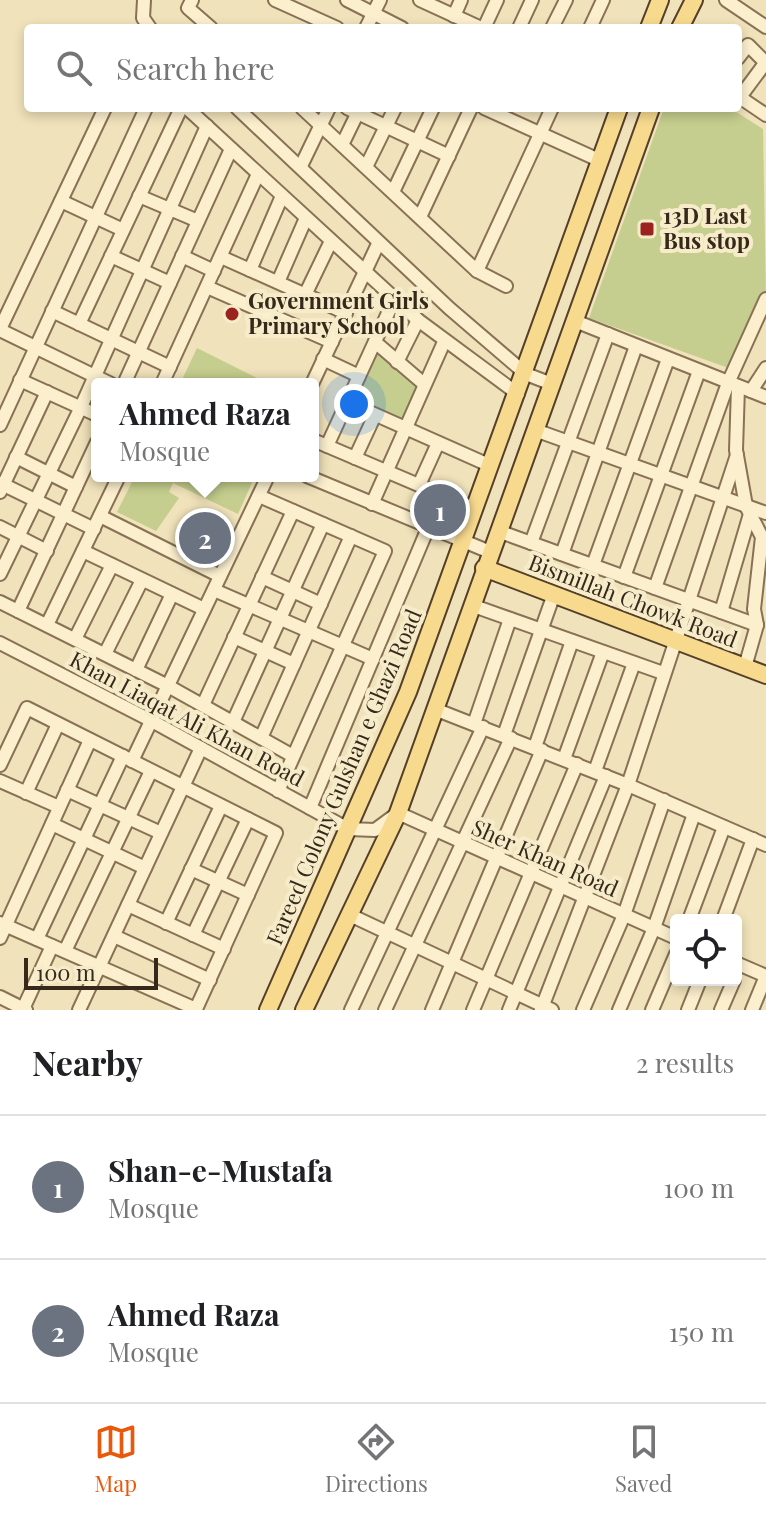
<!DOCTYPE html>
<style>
:root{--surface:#fff;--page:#f2f2f2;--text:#202124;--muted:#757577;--line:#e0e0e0;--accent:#ea580c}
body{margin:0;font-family:"Playfair Display",serif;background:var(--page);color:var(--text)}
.controls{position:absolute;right:24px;bottom:24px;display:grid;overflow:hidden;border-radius:8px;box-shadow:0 4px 12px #0003}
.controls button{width:72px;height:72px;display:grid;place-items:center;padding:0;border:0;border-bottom:2px solid var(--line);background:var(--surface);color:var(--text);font:40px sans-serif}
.scale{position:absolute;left:24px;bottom:20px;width:134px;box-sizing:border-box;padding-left:8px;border:4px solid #36281a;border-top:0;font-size:22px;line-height:28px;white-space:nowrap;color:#36281a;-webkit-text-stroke:6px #f7ecca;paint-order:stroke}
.you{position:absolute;left:354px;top:404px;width:28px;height:28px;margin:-20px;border:6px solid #fff;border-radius:50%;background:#1a73e8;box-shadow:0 0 0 12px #1a73e833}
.badge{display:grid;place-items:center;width:52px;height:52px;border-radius:50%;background:var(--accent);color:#fff;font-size:26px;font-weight:700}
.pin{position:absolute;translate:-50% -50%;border:4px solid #fff;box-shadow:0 2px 8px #0006}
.popup{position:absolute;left:91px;top:378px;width:228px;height:104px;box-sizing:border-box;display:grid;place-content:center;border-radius:8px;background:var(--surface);filter:drop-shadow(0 2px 6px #0005);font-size:26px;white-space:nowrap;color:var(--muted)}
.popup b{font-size:30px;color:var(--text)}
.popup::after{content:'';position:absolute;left:50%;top:100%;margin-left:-16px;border:16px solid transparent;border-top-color:var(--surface)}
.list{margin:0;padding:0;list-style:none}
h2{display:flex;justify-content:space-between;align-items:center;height:104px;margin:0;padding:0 32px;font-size:34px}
h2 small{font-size:26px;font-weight:400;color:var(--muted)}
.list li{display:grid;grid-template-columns:52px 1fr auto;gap:24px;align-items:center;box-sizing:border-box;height:144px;padding:0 32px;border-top:2px solid var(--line)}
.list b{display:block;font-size:30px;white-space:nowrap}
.list p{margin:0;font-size:26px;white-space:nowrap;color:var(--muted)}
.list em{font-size:26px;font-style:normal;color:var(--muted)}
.icon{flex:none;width:44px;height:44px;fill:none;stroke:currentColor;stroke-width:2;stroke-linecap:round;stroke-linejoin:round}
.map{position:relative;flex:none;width:766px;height:1010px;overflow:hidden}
.search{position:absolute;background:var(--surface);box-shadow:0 4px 12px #0003;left:24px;right:24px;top:24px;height:88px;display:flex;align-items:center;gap:20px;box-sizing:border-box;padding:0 28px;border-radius:8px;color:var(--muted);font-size:30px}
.sheet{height:392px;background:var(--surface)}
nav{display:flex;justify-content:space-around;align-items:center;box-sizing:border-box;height:112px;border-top:2px solid var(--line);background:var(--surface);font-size:22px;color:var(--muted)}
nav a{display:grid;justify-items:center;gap:4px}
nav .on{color:var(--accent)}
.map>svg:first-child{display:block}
</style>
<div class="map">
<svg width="766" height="1010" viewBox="0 0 766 1010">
<rect width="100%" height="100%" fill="#f0e2ba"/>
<g fill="#c5ce8e">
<polygon points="664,108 730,108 763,129 766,298 734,370 589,318"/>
<polygon points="375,342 424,384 405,428 347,402"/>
<polygon points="197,348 269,384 180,384"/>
<polygon points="135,476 255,476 238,514 173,483 169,492 179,498 156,531 117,512"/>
</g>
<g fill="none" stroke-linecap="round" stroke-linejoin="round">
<defs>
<g id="minor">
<polyline points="144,0 143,18 150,28"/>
<polyline points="192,0 188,8 211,28"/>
<polyline points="275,0 337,28"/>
<polyline points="347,0 402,28"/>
<polyline points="420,0 481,28"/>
<polyline points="726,0 766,27"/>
<polyline points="454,16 461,0"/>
<polyline points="366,28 380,0"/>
<polyline points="484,28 497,0"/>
<polyline points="519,28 532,0"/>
<polyline points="552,28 566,0"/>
<polyline points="590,28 603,0"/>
<polyline points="738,58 748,45 766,63"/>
<polyline points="738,96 766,115"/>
<polyline points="740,97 766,62"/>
<polyline points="187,108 418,320 518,394"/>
<polyline points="237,108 449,308 526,374 552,384"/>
<polyline points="302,108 477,271 506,286"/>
<polyline points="347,108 449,156"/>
<polyline points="484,108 601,161"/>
<polyline points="342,145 360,108"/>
<polyline points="301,166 329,108"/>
<polyline points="366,167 395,108"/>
<polyline points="393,192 433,108"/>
<polyline points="139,196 198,221"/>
<polyline points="61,201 123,230"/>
<polyline points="420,217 471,108"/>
<polyline points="111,256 170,283"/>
<polyline points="182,256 214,271"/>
<polyline points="221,257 346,313"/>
<polyline points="250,270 282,196"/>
<polyline points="477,271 552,108"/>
<polyline points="278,282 306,218"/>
<polyline points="207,287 332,342"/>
<polyline points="305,295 331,241"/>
<polyline points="52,311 170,367"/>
<polyline points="575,321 766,397"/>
<polyline points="79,324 181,108"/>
<polyline points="0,329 105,108"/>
<polyline points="0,330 111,384"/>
<polyline points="375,342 424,384"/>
<polyline points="323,359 359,376"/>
<polyline points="397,362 418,320"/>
<polyline points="20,380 97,415"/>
<polyline points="124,384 231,149"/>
<polyline points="162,384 258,174"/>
<polyline points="312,384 378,244"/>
<polyline points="738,387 736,450 746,506 762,537 754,609 757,625 745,667"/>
<polyline points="751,391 766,368"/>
<polyline points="347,402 491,466"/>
<polyline points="0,425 146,108"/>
<polyline points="535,430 766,513"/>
<polyline points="313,440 475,509"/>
<polyline points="327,446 394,300"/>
<polyline points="16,457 76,487"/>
<polyline points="355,458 375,415"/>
<polyline points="307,476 490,552"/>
<polyline points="0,483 94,529"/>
<polyline points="419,485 438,443"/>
<polyline points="0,492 47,392"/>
<polyline points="259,496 385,551 278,791"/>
<polyline points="372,504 444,342"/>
<polyline points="100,516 220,576"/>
<polyline points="0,527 47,551"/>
<polyline points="498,531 757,625"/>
<polyline points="531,543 608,334"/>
<polyline points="83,551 204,609"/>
<polyline points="562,554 636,346"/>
<polyline points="593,565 668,359"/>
<polyline points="0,574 81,407 207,126"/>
<polyline points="262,577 321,604"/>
<polyline points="624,577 699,371"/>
<polyline points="655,588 728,383 766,299"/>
<polyline points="214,590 373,659"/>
<polyline points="0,602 168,686 293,756"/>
<polyline points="471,605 663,673"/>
<polyline points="18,611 97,442"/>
<polyline points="721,612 750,514"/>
<polyline points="47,625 119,476"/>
<polyline points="234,637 294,664"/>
<polyline points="75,639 112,565"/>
<polyline points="0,643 152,721 348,829 375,830 398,813 676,938"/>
<polyline points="105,654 142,580"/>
<polyline points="136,670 172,594"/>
<polyline points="203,705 293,511"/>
<polyline points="437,710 628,785 766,845"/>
<polyline points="233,722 323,524"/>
<polyline points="474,724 510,619"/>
<polyline points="504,735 554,594"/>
<polyline points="261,738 351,536"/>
<polyline points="535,747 572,641"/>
<polyline points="564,759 603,652"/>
<polyline points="132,761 268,476"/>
<polyline points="0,765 27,708 276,833 196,1009 0,923"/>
<polyline points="595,771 634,663"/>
<polyline points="0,781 59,807"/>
<polyline points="67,790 161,833"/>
<polyline points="26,793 58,724"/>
<polyline points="310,808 428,528"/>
<polyline points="52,824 145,868"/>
<polyline points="191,869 248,895"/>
<polyline points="128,905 224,949"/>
<polyline points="350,915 552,1010"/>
<polyline points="689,920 724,827"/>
<polyline points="723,920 753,839"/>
<polyline points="166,923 221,806"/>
<polyline points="193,935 248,819"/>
<polyline points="114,936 210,980"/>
<polyline points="0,938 90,740"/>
<polyline points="37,939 123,756"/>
<polyline points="65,951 151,771"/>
<polyline points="736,963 766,976"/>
<polyline points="0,997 26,1010"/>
<polyline points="23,1009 52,946"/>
<polyline points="79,1010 201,748"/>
<polyline points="351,1010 483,727"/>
<polyline points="385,1010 511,738"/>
<polyline points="432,1010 542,750"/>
<polyline points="473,1010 577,764"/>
<polyline points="509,1010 606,776"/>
<polyline points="541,1010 628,785 737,455"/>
<polyline points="583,1010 624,915 664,800"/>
<polyline points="619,1010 654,928 694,814"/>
<polyline points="652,1010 676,954"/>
<polyline points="688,1010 700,980"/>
<polyline points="721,1010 734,980"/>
<polyline points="752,1010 766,976"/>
</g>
<g id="major">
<polyline points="649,28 660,0"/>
<polyline points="680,28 694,0"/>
<polyline points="484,568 766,675"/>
<polyline points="268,1010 408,692 619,108"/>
<polyline points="304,1010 398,813 651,108"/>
</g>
</defs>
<use href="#minor" stroke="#887154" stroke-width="16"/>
<use href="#major" stroke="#543f29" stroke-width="20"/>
<use href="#minor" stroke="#fbefce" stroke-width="12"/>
<use href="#major" stroke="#f7da8e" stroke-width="16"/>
</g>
<g fill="#9a2320" stroke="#f7ecca" stroke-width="3">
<rect x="639" y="221" width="16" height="16" rx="4"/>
<circle cx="232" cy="314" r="8"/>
</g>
<g text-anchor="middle" stroke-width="8" stroke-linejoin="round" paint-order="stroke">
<g font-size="22" font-weight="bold" fill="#36281a" stroke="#f7ecca" text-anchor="start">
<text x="663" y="224">13D Last<tspan x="663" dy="25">Bus stop</tspan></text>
<text x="248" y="309">Government Girls<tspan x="248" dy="25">Primary School</tspan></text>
</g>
<g font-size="22" fill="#36281a" stroke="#f7ecca">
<text transform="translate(633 601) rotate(21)" y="8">Bismillah Chowk Road</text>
<text transform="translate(187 719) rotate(28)" y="8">Khan Liaqat Ali Khan Road</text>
<text transform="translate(344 777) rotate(-67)" y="8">Fareed Colony Gulshan e Ghazi Road</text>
<text transform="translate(545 858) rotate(24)" y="8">Sher Khan Road</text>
</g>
</g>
</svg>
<div class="controls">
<button><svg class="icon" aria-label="locate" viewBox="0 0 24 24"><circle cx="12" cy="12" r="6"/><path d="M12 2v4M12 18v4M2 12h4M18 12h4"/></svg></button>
</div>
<div class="scale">100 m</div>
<div class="you"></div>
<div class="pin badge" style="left:440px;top:510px;background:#6b7280">1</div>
<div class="pin badge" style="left:205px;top:538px;background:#6b7280">2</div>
<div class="popup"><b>Ahmed Raza</b>Mosque</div>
<div class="search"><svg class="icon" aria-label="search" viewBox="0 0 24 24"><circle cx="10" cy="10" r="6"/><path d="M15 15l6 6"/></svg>Search here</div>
</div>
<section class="sheet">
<h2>Nearby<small>2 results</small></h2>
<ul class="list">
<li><span class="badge" style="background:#6b7280">1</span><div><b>Shan-e-Mustafa</b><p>Mosque</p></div><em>100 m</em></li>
<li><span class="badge" style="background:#6b7280">2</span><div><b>Ahmed Raza</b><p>Mosque</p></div><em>150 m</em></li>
</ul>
</section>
<nav>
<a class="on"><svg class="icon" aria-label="map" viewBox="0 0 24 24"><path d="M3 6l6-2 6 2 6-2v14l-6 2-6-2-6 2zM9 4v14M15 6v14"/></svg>Map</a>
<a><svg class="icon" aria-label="directions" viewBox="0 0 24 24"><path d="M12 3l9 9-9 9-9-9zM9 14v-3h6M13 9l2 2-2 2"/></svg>Directions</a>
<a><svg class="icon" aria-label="saved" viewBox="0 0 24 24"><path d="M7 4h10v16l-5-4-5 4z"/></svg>Saved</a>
</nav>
